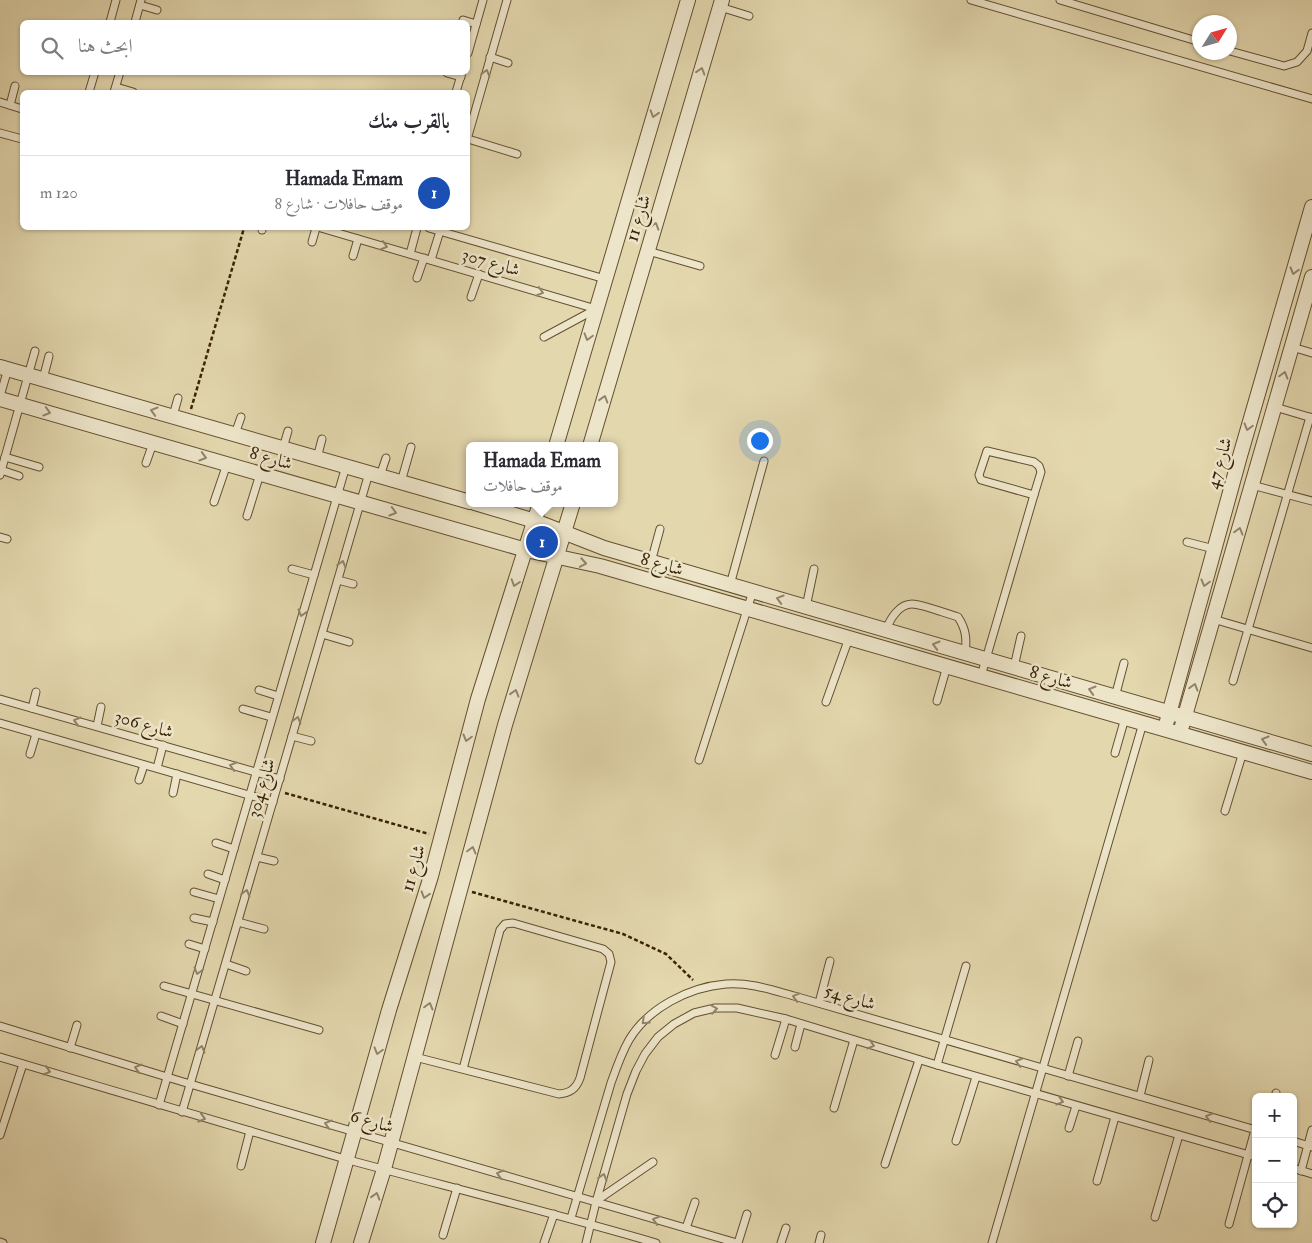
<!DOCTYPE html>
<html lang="ar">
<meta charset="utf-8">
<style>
:root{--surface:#fff;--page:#f2f2f3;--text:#2b2b33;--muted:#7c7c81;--line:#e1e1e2;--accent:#0f766e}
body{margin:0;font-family:"IM FELL Double Pica",Amiri,serif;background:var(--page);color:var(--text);direction:rtl}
.controls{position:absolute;right:15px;bottom:15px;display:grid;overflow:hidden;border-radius:8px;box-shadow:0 1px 4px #0004}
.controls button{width:45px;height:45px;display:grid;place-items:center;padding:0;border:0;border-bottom:1px solid var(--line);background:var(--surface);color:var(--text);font:25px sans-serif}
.compass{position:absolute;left:1192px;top:15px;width:45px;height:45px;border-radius:50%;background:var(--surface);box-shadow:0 1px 4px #0004;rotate:53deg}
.you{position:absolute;left:759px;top:440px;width:18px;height:18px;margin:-12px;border:4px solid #fff;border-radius:50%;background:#1a73e8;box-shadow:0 0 0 8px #1a73e833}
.badge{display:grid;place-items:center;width:32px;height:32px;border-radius:50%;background:var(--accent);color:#fff;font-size:16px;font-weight:700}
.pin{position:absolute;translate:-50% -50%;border:2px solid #fff;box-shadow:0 1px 5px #0006}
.popup{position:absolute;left:466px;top:442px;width:152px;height:65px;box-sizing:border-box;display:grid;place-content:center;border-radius:8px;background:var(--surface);filter:drop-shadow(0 1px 4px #0005);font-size:16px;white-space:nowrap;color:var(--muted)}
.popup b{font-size:19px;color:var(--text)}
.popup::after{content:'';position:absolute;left:50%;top:100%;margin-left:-10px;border:10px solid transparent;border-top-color:var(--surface)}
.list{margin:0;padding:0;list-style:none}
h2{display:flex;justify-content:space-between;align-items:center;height:65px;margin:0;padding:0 20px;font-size:21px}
h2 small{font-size:16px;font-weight:400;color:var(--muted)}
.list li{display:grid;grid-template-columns:32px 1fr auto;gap:15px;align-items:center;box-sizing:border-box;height:75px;padding:0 20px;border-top:1px solid var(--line)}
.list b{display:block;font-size:19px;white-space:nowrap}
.list p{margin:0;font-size:16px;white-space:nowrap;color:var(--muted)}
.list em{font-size:16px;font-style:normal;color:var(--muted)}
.icon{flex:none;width:28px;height:28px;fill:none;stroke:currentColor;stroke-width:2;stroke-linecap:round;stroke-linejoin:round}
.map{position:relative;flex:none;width:1312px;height:1243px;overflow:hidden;direction:ltr}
.search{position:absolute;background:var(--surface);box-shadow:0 1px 4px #0004;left:20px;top:20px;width:450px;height:55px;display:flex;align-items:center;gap:12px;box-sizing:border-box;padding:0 18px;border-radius:8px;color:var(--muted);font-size:19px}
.panel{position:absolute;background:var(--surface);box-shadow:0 1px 4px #0004;left:20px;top:90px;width:450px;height:140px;border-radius:8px;direction:rtl}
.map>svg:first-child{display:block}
</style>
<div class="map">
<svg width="1312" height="1243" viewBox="0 0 1312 1243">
<rect width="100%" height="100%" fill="#e3d7ae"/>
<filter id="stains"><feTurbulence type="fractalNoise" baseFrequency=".004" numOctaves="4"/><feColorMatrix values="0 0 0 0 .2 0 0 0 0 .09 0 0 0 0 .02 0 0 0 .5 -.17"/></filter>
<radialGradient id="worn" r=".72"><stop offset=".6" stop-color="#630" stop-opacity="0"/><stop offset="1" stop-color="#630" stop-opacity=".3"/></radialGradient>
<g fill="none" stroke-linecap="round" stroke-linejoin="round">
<defs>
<g id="lane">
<polyline points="971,0 1312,99"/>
<polyline points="1060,0 1200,42"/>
<polyline points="140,5 157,10"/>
<polyline points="720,7 749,16"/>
<polyline points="463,20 476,24"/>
<polyline points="110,22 116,0"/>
<polyline points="135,22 141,0"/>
<polyline points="1230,51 1284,66 1297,62 1307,51 1312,33"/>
<polyline points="468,53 483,0"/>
<polyline points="490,57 508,63"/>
<polyline points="447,73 461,77"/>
<polyline points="116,87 133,92"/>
<polyline points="89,92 95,72"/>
<polyline points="114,92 120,72"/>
<polyline points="456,92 462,72"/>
<polyline points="0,102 22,109"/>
<polyline points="10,105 15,86"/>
<polyline points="0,133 22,139"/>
<polyline points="468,136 507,0"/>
<polyline points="468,139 517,154"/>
<polyline points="321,228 596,309"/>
<polyline points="429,228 605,279"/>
<polyline points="262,230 262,228"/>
<polyline points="312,242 316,228"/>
<polyline points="648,251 700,266"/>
<polyline points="410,254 417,228"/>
<polyline points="353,256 358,239"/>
<polyline points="431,260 441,228"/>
<polyline points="417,278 424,258"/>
<polyline points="471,297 479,274"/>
<polyline points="544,337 596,309"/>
<polyline points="1292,347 1312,353"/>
<polyline points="43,379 49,356"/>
<polyline points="0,396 8,369"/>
<polyline points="1275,407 1312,418"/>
<polyline points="173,416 178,398"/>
<polyline points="235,434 241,417"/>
<polyline points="283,448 288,431"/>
<polygon points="987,451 1034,462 1039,466 1041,472 1034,495 981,480 979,475"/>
<polyline points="5,457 39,467"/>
<polyline points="317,458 322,439"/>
<polyline points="146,463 153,443"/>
<polyline points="1,470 19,476"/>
<polyline points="0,475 35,351"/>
<polyline points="380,476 386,458"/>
<polyline points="401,482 411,447"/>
<polyline points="1252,485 1312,501"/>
<polyline points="214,502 227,464"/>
<polyline points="247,516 260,474"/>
<polyline points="0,537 7,539"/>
<polyline points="1187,542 1214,549"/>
<polyline points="651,562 660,529"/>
<polyline points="292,569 314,575"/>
<polyline points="338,580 353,584"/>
<polyline points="730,585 764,461"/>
<polyline points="806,607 814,569"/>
<polyline points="1213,619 1312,648"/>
<path d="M886 630C890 619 899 604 912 604 922 604 947 614 958 617 966 629 967 639 965 653"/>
<polyline points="322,634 349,642"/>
<polyline points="1014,667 1021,636"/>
<polyline points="981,676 1034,495"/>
<polyline points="1233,681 1310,417"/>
<polyline points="259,690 278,696"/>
<polyline points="1115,697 1124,663"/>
<polyline points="0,699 280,779"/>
<polyline points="937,701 947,666"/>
<polyline points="826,702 849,638"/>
<polyline points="32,708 36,692"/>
<polyline points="243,709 271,717"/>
<polyline points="0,723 273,802"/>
<polyline points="97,726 101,707"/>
<polyline points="292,736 311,741"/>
<polyline points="1115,753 1125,718"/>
<polyline points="30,754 36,734"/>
<polyline points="699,760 753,591"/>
<polyline points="157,768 163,745"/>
<polyline points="139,780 144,765"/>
<polyline points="173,793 177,774"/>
<polyline points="1225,811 1243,752"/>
<polyline points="216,843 234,849"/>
<polyline points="257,857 274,861"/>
<polyline points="208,874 225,880"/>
<polyline points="194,892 219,899"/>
<polyline points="194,918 213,922"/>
<polyline points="238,922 264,929"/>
<polyline points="189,944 205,949"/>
<polyline points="226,964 246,971"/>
<polyline points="164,986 319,1030"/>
<polyline points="819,1003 830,961"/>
<polyline points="161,1016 183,1024"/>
<polyline points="0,1026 190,1084 737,1243"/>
<polyline points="795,1047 801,1024"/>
<polyline points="70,1048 77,1025"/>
<polyline points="775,1055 786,1019"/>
<path d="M0 1057C115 1091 230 1126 345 1159 449 1187 553 1213 656 1243"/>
<path d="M415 1057 559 1094C570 1093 576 1089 580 1078L611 962 609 954 603 949 513 923 505 924 500 930 463 1069"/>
<polyline points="937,1065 966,966"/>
<polyline points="1068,1076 1078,1041"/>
<polyline points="1140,1096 1149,1060"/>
<polyline points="1275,1097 1276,1093"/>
<polyline points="159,1105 346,466"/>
<polyline points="834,1108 854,1040"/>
<polyline points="182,1112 369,473"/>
<polyline points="1069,1128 1076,1106"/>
<polyline points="0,1135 23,1064"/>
<polyline points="956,1141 976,1077"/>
<polyline points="1293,1141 1312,1147"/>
<polyline points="885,1164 919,1060"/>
<polyline points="241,1166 250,1131"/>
<polyline points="1293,1168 1312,1174"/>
<polyline points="1301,1171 1312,1130"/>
<polyline points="1097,1181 1115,1117"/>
<polyline points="596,1201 653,1162"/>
<polyline points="1155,1217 1179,1135"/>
<path d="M571 1218 611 1083C616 1069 621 1054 629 1040 648 1008 689 987 726 984 749 982 772 990 794 996L1256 1130"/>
<polyline points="1229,1224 1255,1130"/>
<polyline points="686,1228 695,1202"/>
<polyline points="443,1235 457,1188"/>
<polyline points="0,1242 3,1243"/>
<polyline points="544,1243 554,1214"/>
<polyline points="586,1243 596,1202 627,1094 636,1071 645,1054 658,1037 674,1024 694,1013 715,1008 737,1008 786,1019 937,1065 1256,1157"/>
<polyline points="738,1243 747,1214"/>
<polyline points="781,1243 786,1228"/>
<polyline points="819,1243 821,1235"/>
<polyline points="992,1243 1143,723"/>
</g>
<g id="street">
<polyline points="0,367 470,502"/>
<polyline points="0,399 526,550 600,566 1312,772"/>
<polyline points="556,446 688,0"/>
<polyline points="590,446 722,0"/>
<polyline points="475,503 535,521 604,548 1312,754"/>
<polyline points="1167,721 1240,456 1312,207"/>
<polyline points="1182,726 1312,277"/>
<polyline points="323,1243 389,1010 431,876 478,699 540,503"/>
<polyline points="361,1243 384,1169 505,725 573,503"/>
</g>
</defs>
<use href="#lane" stroke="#644f30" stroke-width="9"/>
<use href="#street" stroke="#644f30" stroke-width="16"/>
<g stroke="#392206" stroke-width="2.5" stroke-dasharray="4 2.5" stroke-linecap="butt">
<polyline points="191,409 244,228"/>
<polyline points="285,793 429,834"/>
<polyline points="472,892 623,934 666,954 693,980"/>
</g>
<use href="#lane" stroke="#ede5ca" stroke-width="7"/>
<use href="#street" stroke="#ede5ca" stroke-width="14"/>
</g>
<defs><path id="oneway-chevron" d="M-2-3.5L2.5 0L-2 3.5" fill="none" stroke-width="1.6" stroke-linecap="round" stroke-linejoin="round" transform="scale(1.25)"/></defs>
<g stroke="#938468">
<use href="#oneway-chevron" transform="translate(701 71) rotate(-73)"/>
<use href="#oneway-chevron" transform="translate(486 73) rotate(-74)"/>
<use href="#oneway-chevron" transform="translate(654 114) rotate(107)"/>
<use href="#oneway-chevron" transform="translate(655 226) rotate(-73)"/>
<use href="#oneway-chevron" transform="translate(384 246) rotate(17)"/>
<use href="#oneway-chevron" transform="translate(1294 271) rotate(106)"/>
<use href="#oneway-chevron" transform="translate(540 292) rotate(16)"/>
<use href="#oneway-chevron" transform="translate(588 337) rotate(106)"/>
<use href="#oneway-chevron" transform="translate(1284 375) rotate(-74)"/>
<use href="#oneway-chevron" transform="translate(604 399) rotate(-73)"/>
<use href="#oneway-chevron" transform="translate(154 411) rotate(-164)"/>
<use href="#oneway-chevron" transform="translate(47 412) rotate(16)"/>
<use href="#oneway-chevron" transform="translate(1248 427) rotate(106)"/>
<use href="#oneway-chevron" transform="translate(203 457) rotate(16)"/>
<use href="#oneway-chevron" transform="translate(393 512) rotate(16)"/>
<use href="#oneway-chevron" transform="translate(1239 531) rotate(-74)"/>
<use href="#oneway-chevron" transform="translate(583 563) rotate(10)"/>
<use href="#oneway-chevron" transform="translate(342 564) rotate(-74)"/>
<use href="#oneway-chevron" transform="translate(515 583) rotate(108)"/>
<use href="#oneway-chevron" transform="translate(1205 583) rotate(105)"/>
<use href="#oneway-chevron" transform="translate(780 599) rotate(-164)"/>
<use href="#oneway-chevron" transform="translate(302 613) rotate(107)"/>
<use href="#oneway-chevron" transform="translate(936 645) rotate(-164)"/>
<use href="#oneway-chevron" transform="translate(1194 687) rotate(-74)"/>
<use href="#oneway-chevron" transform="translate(1092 690) rotate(-164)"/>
<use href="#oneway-chevron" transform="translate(515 693) rotate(-73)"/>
<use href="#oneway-chevron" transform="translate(297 720) rotate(-74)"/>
<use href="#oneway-chevron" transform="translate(77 721) rotate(-164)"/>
<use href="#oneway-chevron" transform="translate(467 738) rotate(105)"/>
<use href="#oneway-chevron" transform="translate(1265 740) rotate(-164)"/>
<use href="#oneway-chevron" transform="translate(233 766) rotate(-164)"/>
<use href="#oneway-chevron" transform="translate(472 850) rotate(-75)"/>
<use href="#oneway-chevron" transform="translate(246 893) rotate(-74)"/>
<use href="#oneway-chevron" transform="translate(425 895) rotate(107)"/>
<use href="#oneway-chevron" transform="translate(198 971) rotate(106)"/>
<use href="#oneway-chevron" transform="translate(796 997) rotate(-165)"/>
<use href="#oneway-chevron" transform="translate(429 1006) rotate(-75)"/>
<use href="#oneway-chevron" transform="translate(714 1009) rotate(-8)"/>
<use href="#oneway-chevron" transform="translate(645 1021) rotate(136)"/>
<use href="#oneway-chevron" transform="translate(871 1045) rotate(17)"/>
<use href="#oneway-chevron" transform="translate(201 1049) rotate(-74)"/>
<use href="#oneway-chevron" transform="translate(378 1051) rotate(106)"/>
<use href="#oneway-chevron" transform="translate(1019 1062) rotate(-164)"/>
<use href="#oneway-chevron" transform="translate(138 1068) rotate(-163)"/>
<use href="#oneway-chevron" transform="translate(47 1071) rotate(17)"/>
<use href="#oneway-chevron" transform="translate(1060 1101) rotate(16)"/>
<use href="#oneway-chevron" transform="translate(1209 1117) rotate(-164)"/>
<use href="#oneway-chevron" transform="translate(202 1118) rotate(16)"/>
<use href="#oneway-chevron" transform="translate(328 1124) rotate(-164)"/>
<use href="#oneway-chevron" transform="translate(500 1174) rotate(-164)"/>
<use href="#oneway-chevron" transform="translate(603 1177) rotate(-74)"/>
<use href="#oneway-chevron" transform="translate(376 1196) rotate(-73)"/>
<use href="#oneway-chevron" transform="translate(656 1220) rotate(-164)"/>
</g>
<g text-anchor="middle" stroke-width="5" stroke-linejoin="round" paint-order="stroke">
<g font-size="18" fill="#392206" stroke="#ede5ca">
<text transform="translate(638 218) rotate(-73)" y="6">شارع 11</text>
<text transform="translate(491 262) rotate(16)" y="6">شارع 307</text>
<text transform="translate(271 458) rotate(16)" y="6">شارع 8</text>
<text transform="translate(1219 463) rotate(-74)" y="6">شارع 47</text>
<text transform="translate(662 564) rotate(16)" y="6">شارع 8</text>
<text transform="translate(1051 677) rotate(16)" y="6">شارع 8</text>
<text transform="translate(144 724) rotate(16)" y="6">شارع 306</text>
<text transform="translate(261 788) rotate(-74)" y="6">شارع 304</text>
<text transform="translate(413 868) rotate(-74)" y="6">شارع 11</text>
<text transform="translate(850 997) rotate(16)" y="6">شارع 54</text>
<text transform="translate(372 1121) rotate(16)" y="6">شارع 6</text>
</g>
</g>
<rect width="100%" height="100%" filter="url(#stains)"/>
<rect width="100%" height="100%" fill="url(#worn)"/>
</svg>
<div class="controls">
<button>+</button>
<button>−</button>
<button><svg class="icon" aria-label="locate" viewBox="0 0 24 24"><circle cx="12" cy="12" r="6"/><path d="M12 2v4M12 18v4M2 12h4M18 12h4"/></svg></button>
</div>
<svg class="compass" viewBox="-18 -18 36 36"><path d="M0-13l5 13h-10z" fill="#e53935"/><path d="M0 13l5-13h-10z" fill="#7c7c81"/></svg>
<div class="you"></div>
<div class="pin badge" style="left:542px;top:542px;background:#1a4fb4">1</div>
<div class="popup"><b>Hamada Emam</b>موقف حافلات</div>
<div class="search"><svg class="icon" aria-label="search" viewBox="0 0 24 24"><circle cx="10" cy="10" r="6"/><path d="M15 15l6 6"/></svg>ابحث هنا</div>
<section class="panel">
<h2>بالقرب منك<small></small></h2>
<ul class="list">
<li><span class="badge" style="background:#1a4fb4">1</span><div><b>Hamada Emam</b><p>موقف حافلات · شارع 8</p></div><em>120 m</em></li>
</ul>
</section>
</div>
